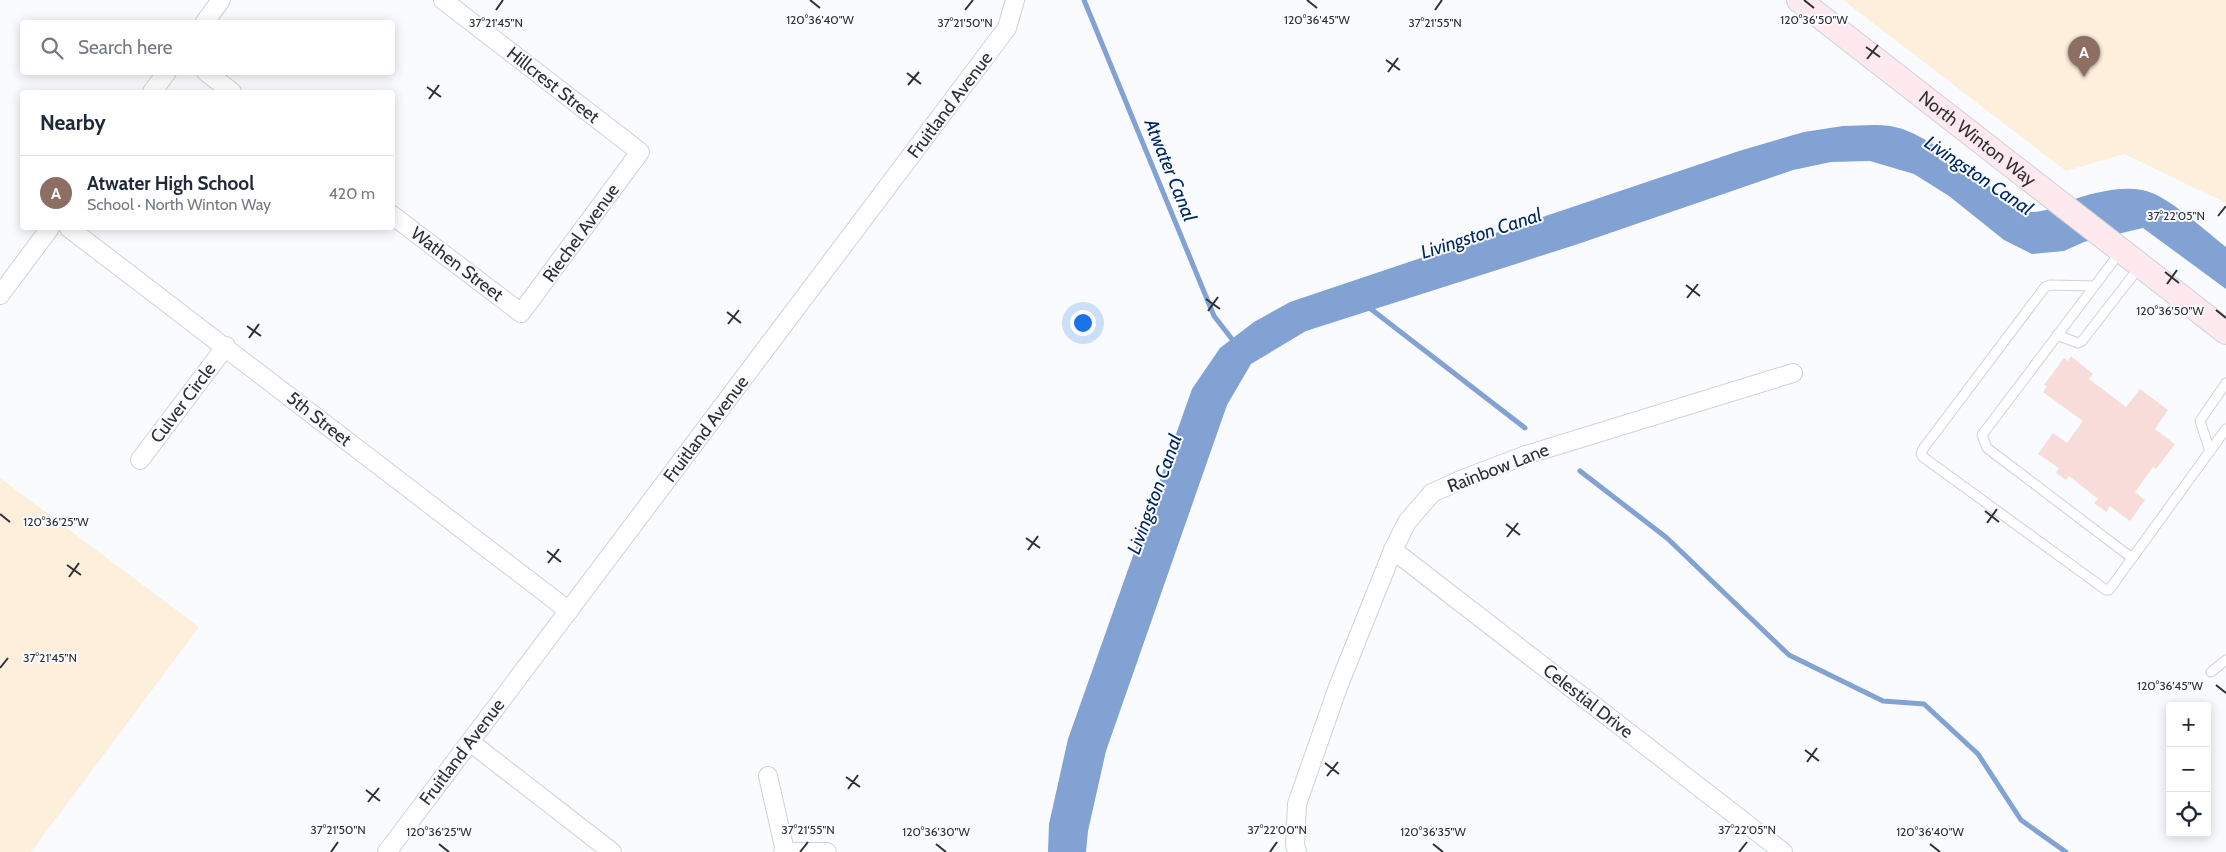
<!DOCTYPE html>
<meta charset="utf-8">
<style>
:root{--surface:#fff;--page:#f2f2f3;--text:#1f2937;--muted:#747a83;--line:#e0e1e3;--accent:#7c3aed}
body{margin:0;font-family:Cabin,sans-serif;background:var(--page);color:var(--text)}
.controls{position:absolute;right:15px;bottom:15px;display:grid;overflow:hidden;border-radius:5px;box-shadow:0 2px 12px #0003}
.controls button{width:45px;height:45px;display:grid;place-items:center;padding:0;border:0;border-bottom:1px solid var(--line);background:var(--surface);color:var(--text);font:25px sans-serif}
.you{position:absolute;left:1082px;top:322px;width:18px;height:18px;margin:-12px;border:4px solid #fff;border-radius:50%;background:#1a73e8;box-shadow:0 0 0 8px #1a73e833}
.badge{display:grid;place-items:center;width:32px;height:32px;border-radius:50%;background:var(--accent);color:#fff;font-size:16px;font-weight:700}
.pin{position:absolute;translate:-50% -41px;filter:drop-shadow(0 1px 2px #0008)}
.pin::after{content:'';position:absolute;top:26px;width:18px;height:15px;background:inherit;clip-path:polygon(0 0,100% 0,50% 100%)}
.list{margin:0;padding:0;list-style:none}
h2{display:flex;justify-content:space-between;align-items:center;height:65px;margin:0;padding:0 20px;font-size:21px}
h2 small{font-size:16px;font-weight:400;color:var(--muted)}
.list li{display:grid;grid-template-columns:32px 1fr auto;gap:15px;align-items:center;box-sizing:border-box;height:75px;padding:0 20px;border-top:1px solid var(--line)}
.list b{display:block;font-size:19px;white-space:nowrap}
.list p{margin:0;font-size:16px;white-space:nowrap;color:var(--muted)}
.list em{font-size:16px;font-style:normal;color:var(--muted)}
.icon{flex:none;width:28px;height:28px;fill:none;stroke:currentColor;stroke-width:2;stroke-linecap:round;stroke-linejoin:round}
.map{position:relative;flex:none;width:2226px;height:852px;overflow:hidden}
.search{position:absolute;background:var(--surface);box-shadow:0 2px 12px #0003;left:20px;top:20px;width:375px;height:55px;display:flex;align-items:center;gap:12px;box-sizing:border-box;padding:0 18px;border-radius:5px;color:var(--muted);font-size:19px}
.panel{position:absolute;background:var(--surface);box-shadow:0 2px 12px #0003;left:20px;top:90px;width:375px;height:140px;border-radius:5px}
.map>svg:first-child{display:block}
</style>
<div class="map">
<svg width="2226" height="852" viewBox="0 0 2226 852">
<rect width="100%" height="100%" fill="#f9fbfe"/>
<g fill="#fdefdb">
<polygon points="1843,0 2226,0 2226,203 2124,154 2066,171"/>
<polygon points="0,478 199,627 31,852 0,852"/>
</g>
<path fill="#82a2d3" d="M1843 126C1858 126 1875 124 1890 126 1930 132 1987 185 2019 210 2038 216 2051 208 2069 201 2092 193 2128 183 2152 193 2173 201 2207 232 2226 247V289L2143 228 2084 242 2064 251 2032 254 2004 240 1949 196 1914 174 1870 161 1831 162 1793 170 1578 244 1306 331 1251 364 1227 405 1106 751 1088 831 1086 852H1048L1049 824 1068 739 1192 389 1220 348 1254 322 1290 302 1739 151 1804 132Z"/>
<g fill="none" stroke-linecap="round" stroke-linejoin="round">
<g stroke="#82a2d3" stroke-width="5">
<polyline points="1084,0 1214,316 1235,343"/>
<polyline points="1367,306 1525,428"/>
<polyline points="1580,471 1667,538 1789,655 1883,701 1924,704 1978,754 2021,820 2066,852"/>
</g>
</g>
<polygon fill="#f8dcd9" points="2071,356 2093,374 2089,379 2126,407 2140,389 2168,410 2155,429 2175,444 2156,469 2153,467 2135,492 2145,500 2130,521 2110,506 2106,512 2094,503 2098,499 2069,476 2066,480 2056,473 2059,468 2038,454 2053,433 2067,443 2083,421 2043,392 2047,386 2044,385 2064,358 2068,361"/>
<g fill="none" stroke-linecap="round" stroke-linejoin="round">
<defs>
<g id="lane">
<polyline points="2121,251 1982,435 1987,448 2132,558"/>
<polyline points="2094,286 2050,285 2045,287 1923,449 1921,454 1923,457 2106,590 2109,590 2226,429"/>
<polyline points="2057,335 2078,343 2082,341 2141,265"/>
<polyline points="2210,451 2200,421 2226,383"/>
<polyline points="2211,672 2226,660"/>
</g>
<g id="street">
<polyline points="205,22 221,0"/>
<polyline points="206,72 232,92"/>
<polyline points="152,92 167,72"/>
<polyline points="392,215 521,313 640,152 443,0"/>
<polyline points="69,228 569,611"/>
<polyline points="0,295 50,228"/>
<polyline points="140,460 226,346"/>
<polyline points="1393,550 1783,852"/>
<polyline points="470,742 612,852"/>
<polyline points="768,776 785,851"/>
<polyline points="387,852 1007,28 1015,0"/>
<polyline points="783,852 827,852"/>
<polyline points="1297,852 1295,844 1297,804 1338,687 1393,550 1407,522 1432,493 1463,479 1526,455 1793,373"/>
</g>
<g id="secondary">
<path id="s1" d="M1799 0 2226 332"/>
</g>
</defs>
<use href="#lane" stroke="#ced2d9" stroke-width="11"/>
<use href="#street" stroke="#ced2d9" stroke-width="20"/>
<use href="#secondary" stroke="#ced2d9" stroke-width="26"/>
<use href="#lane" stroke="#fff" stroke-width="9"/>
<use href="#street" stroke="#fff" stroke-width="18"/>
<use href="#secondary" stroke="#fee9ef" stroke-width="24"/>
</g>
<path fill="none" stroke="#2e3033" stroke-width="2" d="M810 0 820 8M1307 0 1317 8M1804 0 1814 8M496 10 503 0M965 10 973 0M1435 10 1442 0M1866 47 1880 57M1867 59 1878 45M1386 60 1400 70M1388 72 1398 58M907 73 921 84M908 85 919 72M427 87 441 97M429 99 439 85M2218 216 2226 206M2165 272 2179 283M2167 284 2177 270M1686 285 1700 296M1687 298 1698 284M1206 299 1220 309M2216 310 2226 318M1208 311 1218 297M727 312 741 323M728 324 739 310M247 326 261 336M249 338 259 324M1985 511 1999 522M0 514 10 522M1987 523 1997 509M1506 524 1520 535M1507 537 1518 523M1026 538 1040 548M1028 550 1038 536M547 551 561 562M548 563 559 549M67 565 81 575M69 577 79 563M0 668 8 658M2216 685 2226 693M1805 750 1819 761M1807 762 1817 748M1325 763 1339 774M1327 776 1338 762M846 777 860 787M848 789 858 775M366 790 380 801M368 802 379 788M439 844 449 852M936 844 946 852M1433 844 1443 852M1930 844 1940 852M331 852 338 842M800 852 808 842M1270 852 1277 842M1739 852 1747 842"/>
<g text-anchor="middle" stroke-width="4" stroke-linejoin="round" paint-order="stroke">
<g font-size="18" fill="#2e3033" stroke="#f9fbfe">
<text transform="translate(553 85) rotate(38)" y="6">Hillcrest Street</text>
<text transform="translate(950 105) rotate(-53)" y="6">Fruitland Avenue</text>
<text dy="6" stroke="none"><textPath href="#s1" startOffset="226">North Winton Way</textPath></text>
<text transform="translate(581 233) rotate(-54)" y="6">Riechel Avenue</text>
<text transform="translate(457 264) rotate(37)" y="6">Wathen Street</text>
<text transform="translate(183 403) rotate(-53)" y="6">Culver Circle</text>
<text transform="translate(319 419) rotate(38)" y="6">5th Street</text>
<text transform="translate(706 429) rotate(-53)" y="6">Fruitland Avenue</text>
<text transform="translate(1498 468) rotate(-21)" y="6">Rainbow Lane</text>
<text transform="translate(1588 701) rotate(38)" y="6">Celestial Drive</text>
<text transform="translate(462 752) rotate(-53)" y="6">Fruitland Avenue</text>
</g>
<g font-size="19" font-style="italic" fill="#002860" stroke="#f9fbfe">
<text transform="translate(1171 170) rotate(68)" y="7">Atwater Canal</text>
<text transform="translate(1979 175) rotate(34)" y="7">Livingston Canal</text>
<text transform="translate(1481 233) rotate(-18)" y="7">Livingston Canal</text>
<text transform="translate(1154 494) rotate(-70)" y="7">Livingston Canal</text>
</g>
</g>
<g font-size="12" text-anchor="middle" fill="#2e3033" stroke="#f9fbfe" stroke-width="4" stroke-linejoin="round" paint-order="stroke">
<text x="820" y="24">120°36'40"W</text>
<text x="1317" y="24">120°36'45"W</text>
<text x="1814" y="24">120°36'50"W</text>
<text x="496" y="27">37°21'45"N</text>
<text x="965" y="27">37°21'50"N</text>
<text x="1435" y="27">37°21'55"N</text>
<text x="2176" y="220">37°22'05"N</text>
<text x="2170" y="315">120°36'50"W</text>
<text x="56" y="526">120°36'25"W</text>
<text x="50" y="662">37°21'45"N</text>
<text x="2170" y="690">120°36'45"W</text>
<text x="338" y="834">37°21'50"N</text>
<text x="808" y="834">37°21'55"N</text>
<text x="1277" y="834">37°22'00"N</text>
<text x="1747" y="834">37°22'05"N</text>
<text x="439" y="836">120°36'25"W</text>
<text x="936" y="836">120°36'30"W</text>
<text x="1433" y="836">120°36'35"W</text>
<text x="1930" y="836">120°36'40"W</text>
</g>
</svg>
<div class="controls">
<button>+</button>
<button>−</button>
<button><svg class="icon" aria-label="locate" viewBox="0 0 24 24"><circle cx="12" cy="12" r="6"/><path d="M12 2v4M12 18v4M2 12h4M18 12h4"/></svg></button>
</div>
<div class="you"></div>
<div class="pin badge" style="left:2084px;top:77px;background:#8d6e63">A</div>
<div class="search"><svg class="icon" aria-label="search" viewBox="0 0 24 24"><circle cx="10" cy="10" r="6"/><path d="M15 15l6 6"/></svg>Search here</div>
<section class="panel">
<h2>Nearby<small></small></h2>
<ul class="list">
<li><span class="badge" style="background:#8d6e63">A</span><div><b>Atwater High School</b><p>School · North Winton Way</p></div><em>420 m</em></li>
</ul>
</section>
</div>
